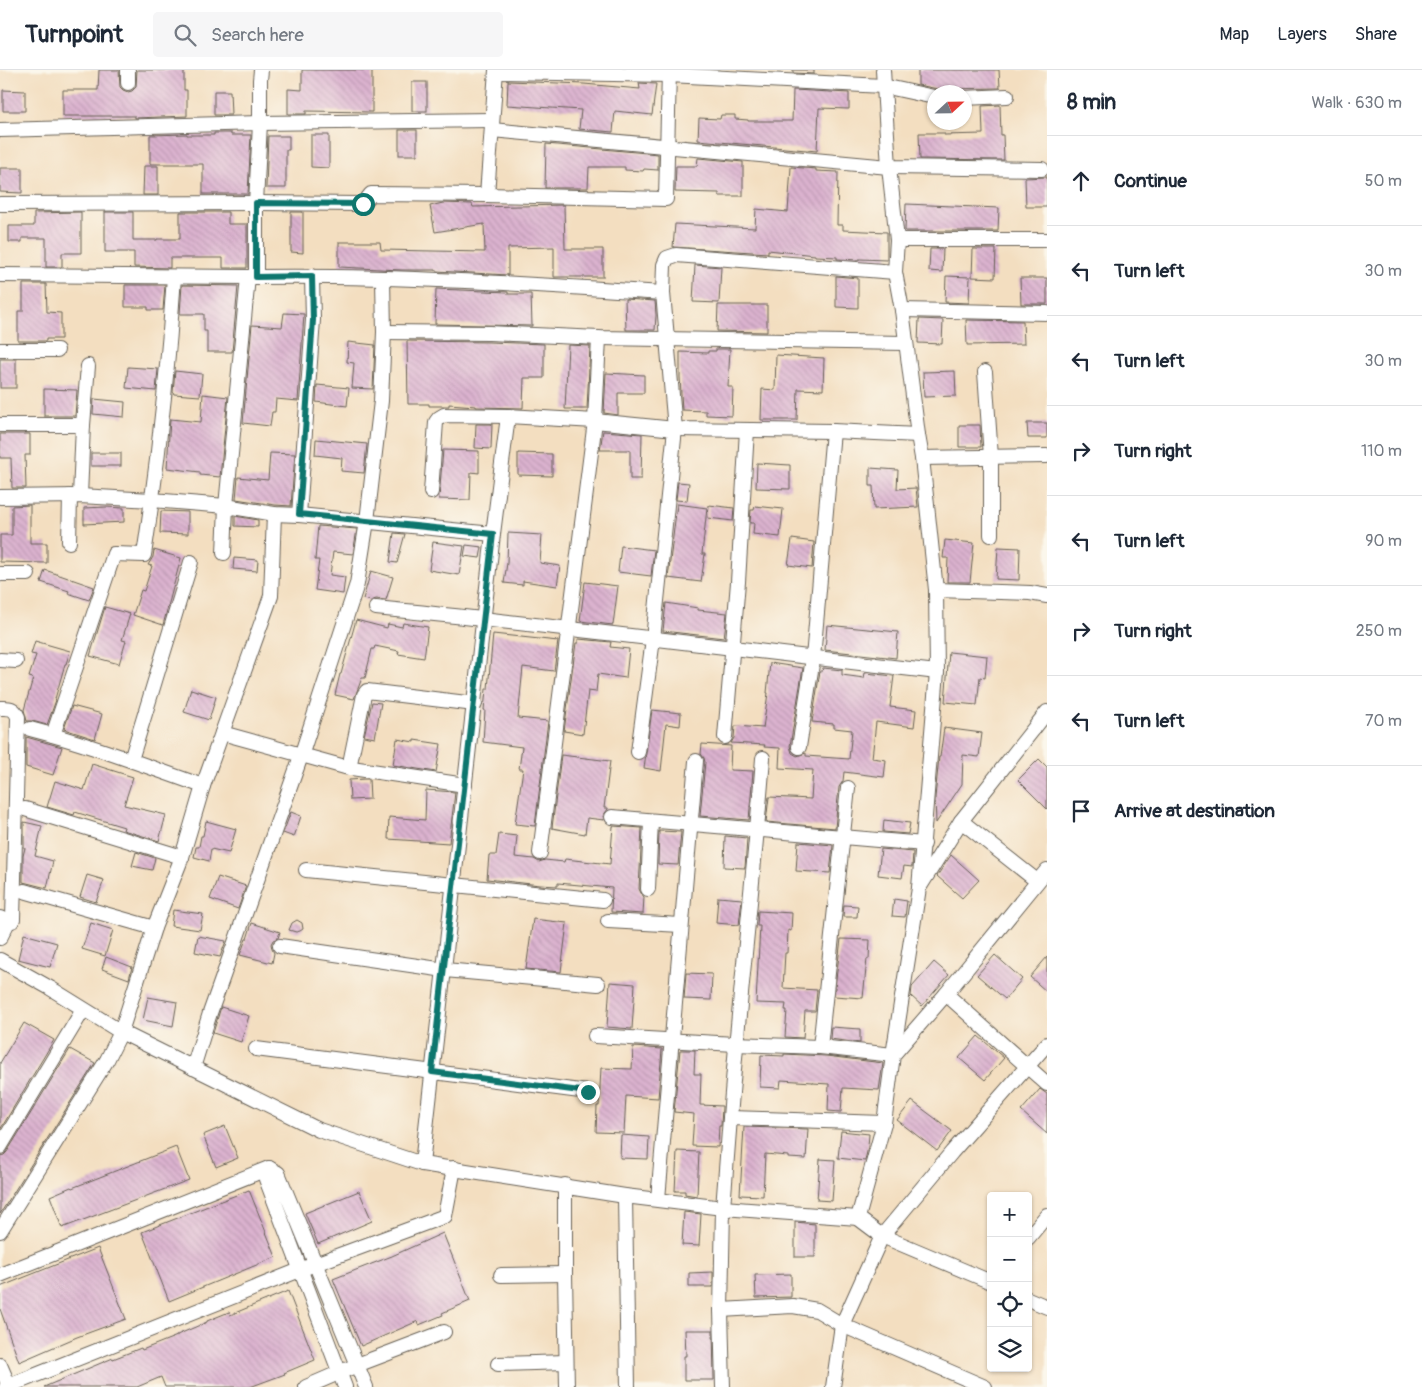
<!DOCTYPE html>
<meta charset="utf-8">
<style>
:root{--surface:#fff;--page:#f6f6f7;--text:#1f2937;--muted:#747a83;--line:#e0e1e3}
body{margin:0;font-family:Pangolin,sans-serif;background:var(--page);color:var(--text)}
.controls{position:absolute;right:15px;bottom:15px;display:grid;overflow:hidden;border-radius:5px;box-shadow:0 1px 4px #0004}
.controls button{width:45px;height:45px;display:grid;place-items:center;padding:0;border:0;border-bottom:1px solid var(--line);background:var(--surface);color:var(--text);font:25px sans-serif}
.compass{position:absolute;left:927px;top:15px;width:45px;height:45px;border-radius:50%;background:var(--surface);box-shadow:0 1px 4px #0004;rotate:68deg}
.stop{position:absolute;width:15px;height:15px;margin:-11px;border:4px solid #0f766e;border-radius:50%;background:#fff}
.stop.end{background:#0f766e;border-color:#fff;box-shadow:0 1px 5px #0008}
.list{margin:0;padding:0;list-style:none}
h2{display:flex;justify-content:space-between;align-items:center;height:65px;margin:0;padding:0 20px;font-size:21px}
h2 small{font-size:16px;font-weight:400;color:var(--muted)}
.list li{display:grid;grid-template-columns:32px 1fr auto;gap:15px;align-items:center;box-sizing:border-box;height:90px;padding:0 20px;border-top:1px solid var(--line)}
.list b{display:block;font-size:19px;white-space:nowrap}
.list em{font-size:16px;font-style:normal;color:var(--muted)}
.icon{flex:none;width:28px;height:28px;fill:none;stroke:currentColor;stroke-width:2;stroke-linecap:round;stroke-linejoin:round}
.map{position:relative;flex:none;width:1047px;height:1317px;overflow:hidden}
header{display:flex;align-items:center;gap:30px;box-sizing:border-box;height:70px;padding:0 25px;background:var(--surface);border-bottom:1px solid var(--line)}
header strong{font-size:24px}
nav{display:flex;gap:28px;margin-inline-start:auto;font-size:18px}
.search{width:350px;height:45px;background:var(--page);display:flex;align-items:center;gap:12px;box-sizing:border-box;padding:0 18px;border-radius:5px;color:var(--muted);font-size:19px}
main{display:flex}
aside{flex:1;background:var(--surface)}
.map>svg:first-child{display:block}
</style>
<header>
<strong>Turnpoint</strong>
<div class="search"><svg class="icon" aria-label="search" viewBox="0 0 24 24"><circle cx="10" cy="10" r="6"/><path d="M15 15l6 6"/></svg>Search here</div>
<nav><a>Map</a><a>Layers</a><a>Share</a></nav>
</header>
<main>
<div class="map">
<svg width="1047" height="1317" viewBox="0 0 1047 1317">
<defs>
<pattern id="building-back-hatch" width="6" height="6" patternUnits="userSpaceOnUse" patternTransform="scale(1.25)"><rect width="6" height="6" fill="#dbb2cf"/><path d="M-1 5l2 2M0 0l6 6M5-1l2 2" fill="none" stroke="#bb98b1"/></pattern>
</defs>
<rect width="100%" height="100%" fill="#fbf7ec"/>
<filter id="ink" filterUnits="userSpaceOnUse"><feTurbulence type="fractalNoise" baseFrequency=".02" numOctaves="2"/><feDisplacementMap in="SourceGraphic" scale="10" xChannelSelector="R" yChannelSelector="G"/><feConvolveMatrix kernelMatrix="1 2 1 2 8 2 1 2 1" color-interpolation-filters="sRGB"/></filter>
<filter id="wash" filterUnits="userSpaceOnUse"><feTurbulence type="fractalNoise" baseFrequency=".0096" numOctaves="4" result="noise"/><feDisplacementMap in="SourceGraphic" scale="20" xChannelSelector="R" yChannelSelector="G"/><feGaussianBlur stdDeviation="1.12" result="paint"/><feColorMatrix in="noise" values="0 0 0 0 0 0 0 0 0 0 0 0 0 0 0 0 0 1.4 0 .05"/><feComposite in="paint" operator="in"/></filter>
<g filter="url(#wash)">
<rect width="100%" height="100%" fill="#f3dec0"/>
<g id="blocks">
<g fill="url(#building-back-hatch)">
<polygon points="99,0 119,0 120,17 123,20 128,22 132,21 136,17 137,0 184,0 184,20 187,20 187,46 135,48 135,46 63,46 63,20 98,20"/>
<polygon points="302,0 372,0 372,42 306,41 306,44 288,44 288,19 302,20"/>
<polygon points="793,0 814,0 814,4 793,3"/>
<polygon points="918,0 999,0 1000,18 938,19 918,15"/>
<polygon points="508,11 584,14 640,19 639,13 656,14 652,45 615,41 613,62 579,59 581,40 507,35"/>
<rect x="412" y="12" width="15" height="29"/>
<polygon points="3,20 25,21 25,41 3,41"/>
<polygon points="793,20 849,23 849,39 819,38 817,81 698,70 699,48 720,49 721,45 735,45 735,49 748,50 748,51 792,51"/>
<polygon points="214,21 230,21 231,45 214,45"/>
<polygon points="1000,35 1001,65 1003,65 1004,90 920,89 919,63 944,63 944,65 983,64 982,36"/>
<rect x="399" y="60" width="18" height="25"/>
<polygon points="214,63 231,63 231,65 251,65 248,124 203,124 203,94 150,94 150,65 187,64 187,65 214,65"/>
<polygon points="311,65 329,65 329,98 311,97"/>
<polygon points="268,66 289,66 289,80 286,80 286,118 266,118"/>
<polygon points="546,74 658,84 658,100 644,99 643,101 625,100 625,97 589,97 588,118 545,118"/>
<polygon points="698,88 743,92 743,126 719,126 719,123 675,122 676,96 697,96"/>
<polygon points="144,96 158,96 158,125 143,125"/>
<polygon points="791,97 816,99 816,101 838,102 837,155 843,155 843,160 887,162 887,190 859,189 859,190 837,189 837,187 815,186 815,185 768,180 768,183 673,177 675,154 755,158 756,139 788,142"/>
<polygon points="0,98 22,98 22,123 0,122"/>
<polygon points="1046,107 1047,107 1047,137 1026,137 1025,108"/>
<polygon points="443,133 472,134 473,137 564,135 565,179 603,179 603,207 554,207 554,177 508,178 508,205 436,201 436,200 401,200 339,197 339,172 380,172 381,180 485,182 484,154 435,162 430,136"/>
<polygon points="906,134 999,138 998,161 905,161"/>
<polygon points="81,142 81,183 62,183 62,197 46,197 46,168 22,168 22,172 9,172 9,156 34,156 34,143"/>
<polygon points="105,142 133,142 133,170 157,170 157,169 180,169 180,142 228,142 228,154 247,154 247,198 223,198 223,188 170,188 170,198 134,197 134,182 105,182"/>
<polygon points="291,142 303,142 303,183 291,182"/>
<polygon points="930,179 943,179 942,202 929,201"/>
<polygon points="973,179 996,179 995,208 972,207"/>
<polygon points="695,195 721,197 719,233 693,232"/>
<polygon points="836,206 858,208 858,238 836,237"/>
<polygon points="946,206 970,207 969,233 945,232"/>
<polygon points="1020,208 1047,208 1047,234 1021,234"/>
<polygon points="23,214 46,214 47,242 61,243 61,269 46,269 46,271 18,271 18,241 23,241"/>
<polygon points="125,215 165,215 163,240 148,240 148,237 125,237"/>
<polygon points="182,215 238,216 232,282 207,282 207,261 204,261 204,244 180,244"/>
<polygon points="436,219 508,222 508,224 531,224 532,256 435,254"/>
<polygon points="625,229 655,231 656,245 655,260 626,260"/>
<polygon points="718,235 767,235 767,262 717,261"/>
<polygon points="284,243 304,244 298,331 276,329 275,342 272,342 270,356 243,353 252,255 282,257"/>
<polygon points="919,249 943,250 942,274 918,273"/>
<polygon points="966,250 1023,251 1024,274 967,275"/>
<polygon points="407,271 489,272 544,274 544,308 524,308 523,338 476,337 476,336 449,334 449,336 429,336 429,334 408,334"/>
<polygon points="348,272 375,275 373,319 352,318 354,293 347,292"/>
<polygon points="568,275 590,276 587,339 565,339"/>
<polygon points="716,279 730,279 728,317 733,317 732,346 706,345 706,341 682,340 680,307 680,282 708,283 708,281 716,281"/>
<polygon points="776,285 824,288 823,320 798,319 797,350 761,350 762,319 775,320"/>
<rect x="0" y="289" width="16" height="29"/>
<polygon points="128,297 158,299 156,321 126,318"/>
<polygon points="175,301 202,304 200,326 174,324 173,322"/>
<polygon points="955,301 956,326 924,327 923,302"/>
<polygon points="606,303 644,305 644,323 618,323 618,345 604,343"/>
<polygon points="317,315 349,318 347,336 316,332"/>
<polygon points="44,319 77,320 75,346 44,346"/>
<polygon points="203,324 228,327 220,407 200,405 200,402 167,398 170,349 201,352"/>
<polygon points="94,329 125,332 124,347 93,344"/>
<polygon points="1027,353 1047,353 1047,368 1028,368"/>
<polygon points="476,354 492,354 491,379 475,378"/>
<polygon points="959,355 980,355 981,377 959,377"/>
<polygon points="603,361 642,364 641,409 630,409 630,380 600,380"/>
<polygon points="0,364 30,364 30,385 25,385 26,418 12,418 11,388 0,388"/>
<polygon points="316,369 367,374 364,403 341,401 342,388 315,385"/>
<polygon points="443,380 479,381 479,403 471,402 470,430 439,429"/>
<rect x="91" y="383" width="30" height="13"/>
<polygon points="270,383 295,384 291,436 275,435 236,429 238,407 268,410"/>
<polygon points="518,383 552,384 552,406 518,405"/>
<polygon points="757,393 790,395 790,419 756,418"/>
<polygon points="870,398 898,400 897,419 916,418 918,437 874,439 873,416 870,416"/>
<polygon points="678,412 689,413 687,431 676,430"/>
<polygon points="677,434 707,438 702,484 705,484 701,512 668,508"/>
<polygon points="30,435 30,473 47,473 47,493 0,492 0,465 12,465 12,436"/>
<polygon points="709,435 734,438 733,451 708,448"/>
<polygon points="755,436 783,439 780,467 753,464 754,453 750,453 751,440 754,440"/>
<polygon points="106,437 124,438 124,452 84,454 84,438"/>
<polygon points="161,441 188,442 188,464 160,463"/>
<polygon points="235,446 258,450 258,457 235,456"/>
<polygon points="318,456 357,459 353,484 333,482 330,505 345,507 343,524 315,520 319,490 315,490"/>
<polygon points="394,463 405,464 397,493 390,492"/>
<polygon points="508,463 542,465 540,493 560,496 557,516 523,511 523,515 504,513 507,493"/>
<polygon points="792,469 814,472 812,498 788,495"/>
<polygon points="945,470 974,473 970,512 947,512 948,488 943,488"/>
<polygon points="433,472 464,476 459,505 429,500"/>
<polygon points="466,475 482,477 480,488 464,486"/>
<polygon points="621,476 654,480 651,506 618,502"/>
<polygon points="998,477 1020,478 1019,510 996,509"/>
<polygon points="154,480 181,488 163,555 133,545 141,520 144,521 152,496 148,495 153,487"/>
<polygon points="234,488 258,490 257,501 233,499"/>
<polygon points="45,500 94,517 89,530 68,523 69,521 41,512"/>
<polygon points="371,501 393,507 386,530 376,529 371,531 363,529"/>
<polygon points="585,512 618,516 613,555 580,551"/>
<polygon points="666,533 698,538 698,540 727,543 724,568 663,561"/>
<polygon points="105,537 130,544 122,570 126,571 119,594 90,586"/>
<polygon points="356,550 387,558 388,554 402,557 403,553 428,557 424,588 398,584 399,581 375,576 374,579 372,579 365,608 362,608 354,629 335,625 340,604 341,604"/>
<polygon points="827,555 898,562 896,588 825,580"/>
<polygon points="493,564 558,571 554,601 523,597 518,648 548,651 535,756 515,754 523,699 519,699 522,677 483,672 485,640 484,640 486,619 488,619"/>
<polygon points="578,569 611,572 610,577 629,579 626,608 598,604 596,622 588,621 583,664 564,661 576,573 578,573"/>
<polygon points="35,571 70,581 66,594 65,594 55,629 56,630 47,655 32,651 27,651 24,640 33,608 29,607 36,585 31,584"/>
<polygon points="949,582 987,586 985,608 980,607 977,635 945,632"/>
<polygon points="770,593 803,598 790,676 792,683 797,686 806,683 806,686 849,689 852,660 834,658 834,654 812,652 820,601 822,601 823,598 842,600 842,605 864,608 865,603 894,606 890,637 916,640 914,657 876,652 872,688 886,690 884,707 844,702 843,711 839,717 835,758 766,752 769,727 811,729 813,700 779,698 780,678 764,677 765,675 731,673 734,668 735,656 763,658 768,623 767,623"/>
<polygon points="191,619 216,627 209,650 184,642"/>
<polygon points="372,632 381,633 375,668 364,666"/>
<polygon points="72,636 102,644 95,669 64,659"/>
<polygon points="652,640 681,643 680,656 666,654 661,701 644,698"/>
<polygon points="944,658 982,663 979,687 963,685 962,714 936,753 935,728 939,687 940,687"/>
<polygon points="26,667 62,677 53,705 26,697"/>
<polygon points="397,669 414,672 414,670 441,674 436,702 393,695"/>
<polygon points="702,674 731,676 730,700 753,701 749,750 700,746 705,692 704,688 701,684"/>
<polygon points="561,685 610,691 604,738 608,738 608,739 603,746 604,750 587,748 585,764 552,758"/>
<polygon points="1039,689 1047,697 1047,739 1018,710"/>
<polygon points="92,694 133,707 124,735 166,745 159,771 123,760 124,757 75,742 74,745 47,737 55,711 84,720"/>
<polygon points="365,709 369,709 370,729 350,730 349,710"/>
<polygon points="426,720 455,722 449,773 388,769 389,747 425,750"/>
<polygon points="291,742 301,746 294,767 283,763"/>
<polygon points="884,750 910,753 908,764 883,762"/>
<polygon points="206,751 236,759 229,783 211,779 209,791 194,787 196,777 199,777 201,766 203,766"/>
<polygon points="24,752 42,756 35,786 53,791 47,818 23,812 23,786 25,778 24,778"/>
<polygon points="613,756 642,758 639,819 641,823 644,827 643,844 611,842 612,818 558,813 558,816 540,815 487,809 489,785 496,785 499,764 517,766 515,787 534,789 539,792 545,790 564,792 565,789 610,794"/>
<polygon points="659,761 681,762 678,795 658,794"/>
<polygon points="725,766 747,768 745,798 724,797"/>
<polygon points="798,772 833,775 830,803 796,801"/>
<polygon points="881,779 913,782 912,797 904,796 902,808 878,805"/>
<polygon points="136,782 155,788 152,800 132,796"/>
<polygon points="951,785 979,810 962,828 937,806"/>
<polygon points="87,805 104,810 96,832 80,827"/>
<polygon points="218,807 246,816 238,839 210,829"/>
<polygon points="718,827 742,829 739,855 716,853"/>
<polygon points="894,829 907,831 905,847 892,846"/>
<polygon points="844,835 858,836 857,847 843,847"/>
<polygon points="173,840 203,844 200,860 171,856"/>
<polygon points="758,841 792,843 791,861 788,860 787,883 785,883 783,918 817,920 815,941 805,941 803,968 785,967 787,940 785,940 786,934 756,933 760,856 757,856"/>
<polygon points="533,849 567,853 561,902 526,899"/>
<polygon points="297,850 302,853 303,859 300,861 296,862 289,860 292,853"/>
<polygon points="91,853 113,860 105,886 82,879"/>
<polygon points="252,853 280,862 278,868 273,870 271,874 272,879 274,883 272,893 240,885 246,869 247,869"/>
<polygon points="24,864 57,873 50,897 18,889"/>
<polygon points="198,866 226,871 220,887 195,882"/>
<polygon points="841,869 870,870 869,889 867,889 863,928 834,926"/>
<polygon points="995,885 1022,909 1005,929 977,905"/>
<polygon points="106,887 132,897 129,909 102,899"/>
<polygon points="1047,887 1047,922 1030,907"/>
<polygon points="934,892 949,905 922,936 911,926 912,917"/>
<polygon points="686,903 712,904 711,930 684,929"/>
<polygon points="610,912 635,914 632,959 607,957"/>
<polygon points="148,927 177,932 173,956 143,950"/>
<polygon points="221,937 249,946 241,972 213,963"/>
<polygon points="24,953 54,970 0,1060 0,993"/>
<polygon points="831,957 860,959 860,973 830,969"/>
<polygon points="978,966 1004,988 985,1010 959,988"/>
<polygon points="633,977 662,979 658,1028 626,1026 624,1063 596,1062 597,1036 599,1036 601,998 632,999"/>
<polygon points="70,979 95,993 0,1144 0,1086 4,1085 7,1082"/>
<polygon points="680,980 695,980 694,1004 701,1004 700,1035 722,1036 721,1056 719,1056 718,1077 692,1076 694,1044 674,1042"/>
<polygon points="784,984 826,986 883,993 879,1020 843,1018 841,1042 828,1041 829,1014 813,1013 813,1012 781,1010 780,1018 760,1017 761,985 784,986"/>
<polygon points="1040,1019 1047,1024 1047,1064 1021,1041"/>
<polygon points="912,1031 952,1061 937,1081 897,1050"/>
<polygon points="225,1056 238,1088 216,1097 203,1065"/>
<polygon points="744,1057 808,1059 806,1089 788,1088 788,1086 765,1084 763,1126 740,1125"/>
<polygon points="841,1061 869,1064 868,1077 865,1091 838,1088"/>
<polygon points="621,1065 649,1067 648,1089 620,1088"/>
<polygon points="176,1077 189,1110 62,1158 50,1126 71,1117 72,1118"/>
<polygon points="677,1081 699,1082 697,1126 685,1124 685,1121 675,1121"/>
<polygon points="820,1089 835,1090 832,1131 817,1130"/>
<polygon points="249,1120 276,1187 169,1231 142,1162"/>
<polygon points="359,1121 372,1151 318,1174 305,1143"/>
<polygon points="684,1142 701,1144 699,1176 682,1175"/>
<polygon points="795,1152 815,1154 815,1187 795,1187"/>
<polygon points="443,1163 470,1231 442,1243 443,1245 419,1255 418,1251 361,1276 333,1209 392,1186"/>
<polygon points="98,1178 126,1249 77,1267 19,1292 0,1239 0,1217"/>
<polygon points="713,1202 713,1217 689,1217 689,1203"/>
<polygon points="791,1204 791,1227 756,1228 755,1205"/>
<polygon points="288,1221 315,1290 284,1303 285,1304 250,1317 165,1317 161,1307 137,1317 44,1317 113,1288 113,1289 141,1278 142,1280 177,1266 177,1265 207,1252 207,1251 229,1242 230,1245"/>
<polygon points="685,1260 713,1260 714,1310 684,1310 684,1286 686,1286"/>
</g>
</g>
</g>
<g filter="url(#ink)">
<use href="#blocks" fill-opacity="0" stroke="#676055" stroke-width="1"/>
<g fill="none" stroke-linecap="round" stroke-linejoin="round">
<defs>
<g id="minor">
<polyline points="883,0 889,97 897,170 895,202 902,240 918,365 922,388 936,520 937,602 919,818"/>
<polyline points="496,2 669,5 883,16 934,27"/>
<polyline points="128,13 128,0"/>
<polyline points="964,28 1007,26"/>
<polyline points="0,60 260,53 492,50"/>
<polyline points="492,60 889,97 1042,99"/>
<polyline points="487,125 496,0"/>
<polyline points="0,134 256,133 360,134 363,134 371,124 487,125 666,129 669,0"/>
<polyline points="897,170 1047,170"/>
<polyline points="0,205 248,207"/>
<path d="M256 207C392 205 528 214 663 223"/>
<polyline points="902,240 1047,243"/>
<polyline points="384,262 489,263 599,268 905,273"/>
<polyline points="0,280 57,280"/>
<polyline points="985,302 991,387 991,465"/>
<polyline points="0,355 83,355"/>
<polyline points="922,388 1047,386"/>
<polyline points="431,422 436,352 439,348 444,345 508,346 595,351 675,359 833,361 918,365"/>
<polyline points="80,426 83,355 88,296"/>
<polyline points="0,427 80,426 152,430 226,436 274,444 299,445 493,464"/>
<polyline points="299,445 313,250 312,206"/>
<polyline points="69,472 70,426"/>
<polyline points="224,483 226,436 248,207 256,207 256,133 260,53 260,10 261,0"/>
<polyline points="0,504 28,504"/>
<polyline points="936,520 1030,523 1047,526"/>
<path d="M376 538C563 556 750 581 937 602"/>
<polyline points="0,590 16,591"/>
<path d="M0 638C9 638 14 637 18 647L13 849 12 851 8 852 0 848"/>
<path d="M30 659C89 674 146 696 203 716"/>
<polyline points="222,663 345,697 465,715"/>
<path d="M53 665 114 484 144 485C158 393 168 300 174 207"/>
<polyline points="725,667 738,512 747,360"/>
<polyline points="799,677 813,588 833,361"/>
<polyline points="638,682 653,569 675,359 663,223 664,195 667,188 676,185 895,202"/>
<polyline points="131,690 191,492"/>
<polyline points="349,698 364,625 367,621 475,634"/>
<polyline points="25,739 182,787"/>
<polyline points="612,747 924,774"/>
<polyline points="961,751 1037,811"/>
<polyline points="540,783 595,351 599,268"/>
<polyline points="306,800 603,830"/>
<polyline points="648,819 651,751"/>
<polyline points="24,821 154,858"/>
<polyline points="608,851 681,855"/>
<polyline points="0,868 8,852"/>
<polyline points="280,876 445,900 598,914"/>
<polyline points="0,890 50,918 121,962 319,1060 422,1094 625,1126 723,1138 858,1148"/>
<polyline points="946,924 1047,1014"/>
<polyline points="595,966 735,974 820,977 893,985 946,924 1047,800"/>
<polyline points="820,977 848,718"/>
<polyline points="256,979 588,1022"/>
<polyline points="193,998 210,943 301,686 357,514 367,451 381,331 384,262 383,209"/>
<path d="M730 1048C739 928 754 808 763 688"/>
<polyline points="0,1077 83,940"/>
<polyline points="422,1094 493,464 508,346"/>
<polyline points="565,1115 565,1204 567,1317"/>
<polyline points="625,1126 628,1317"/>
<polyline points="658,1129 696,691"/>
<polyline points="0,1161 107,990 121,962 154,858 182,787 203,716 271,526 274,444"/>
<polyline points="1028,1168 1047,1145"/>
<polyline points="0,1205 269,1098"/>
<polyline points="501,1205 565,1204"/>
<polyline points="991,1212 882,1166 952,1082 1047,974"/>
<polyline points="1028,1229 1047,1237"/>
<polyline points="721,1240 793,1236 817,1240 842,1255 985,1317"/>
<polyline points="498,1294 566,1292"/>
<polyline points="0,1295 9,1316"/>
<polyline points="6,1317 315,1194 445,1146 454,1098"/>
<polyline points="306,1317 357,1295 444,1262"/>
<polyline points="345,1317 266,1109 269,1098 278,1103 366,1317"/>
<polyline points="723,1317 721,1240 723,1138 730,1048 884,1053"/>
<polyline points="833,1317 842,1255 882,1166 858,1148 884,1053 893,985 919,818 961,751 1047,642"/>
</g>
</defs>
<use href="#minor" stroke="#676055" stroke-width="16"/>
<use href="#minor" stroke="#fff" stroke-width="14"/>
</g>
</g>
<g fill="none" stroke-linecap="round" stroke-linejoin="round" filter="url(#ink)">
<polyline stroke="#0f766e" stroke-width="6" points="363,134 256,133 256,207 312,206 313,250 299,444 493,464 432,1002 588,1022"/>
</g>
</svg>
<div class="controls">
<button>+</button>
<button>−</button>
<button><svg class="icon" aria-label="locate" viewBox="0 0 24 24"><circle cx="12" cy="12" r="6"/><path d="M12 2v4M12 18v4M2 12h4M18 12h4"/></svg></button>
<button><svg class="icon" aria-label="layers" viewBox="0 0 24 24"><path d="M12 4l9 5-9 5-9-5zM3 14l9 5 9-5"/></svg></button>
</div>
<svg class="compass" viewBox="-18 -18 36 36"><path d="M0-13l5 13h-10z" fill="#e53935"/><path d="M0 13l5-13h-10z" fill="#747a83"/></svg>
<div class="stop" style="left:363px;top:134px"></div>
<div class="stop end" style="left:588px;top:1022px"></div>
</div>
<aside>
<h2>8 min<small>Walk · 630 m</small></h2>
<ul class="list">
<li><svg class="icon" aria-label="ahead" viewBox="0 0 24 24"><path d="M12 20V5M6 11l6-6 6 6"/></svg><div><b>Continue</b></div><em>50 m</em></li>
<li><svg class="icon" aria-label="left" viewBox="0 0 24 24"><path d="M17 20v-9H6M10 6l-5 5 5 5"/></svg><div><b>Turn left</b></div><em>30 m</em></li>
<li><svg class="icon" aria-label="left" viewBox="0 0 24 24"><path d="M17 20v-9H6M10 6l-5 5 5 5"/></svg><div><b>Turn left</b></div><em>30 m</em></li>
<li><svg class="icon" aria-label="right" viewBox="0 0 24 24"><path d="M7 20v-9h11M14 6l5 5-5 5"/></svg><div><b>Turn right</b></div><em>110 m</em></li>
<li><svg class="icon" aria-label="left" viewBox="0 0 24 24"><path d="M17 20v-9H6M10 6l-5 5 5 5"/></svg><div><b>Turn left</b></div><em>90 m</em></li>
<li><svg class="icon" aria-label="right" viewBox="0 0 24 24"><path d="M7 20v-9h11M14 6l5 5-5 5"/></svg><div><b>Turn right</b></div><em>250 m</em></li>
<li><svg class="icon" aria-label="left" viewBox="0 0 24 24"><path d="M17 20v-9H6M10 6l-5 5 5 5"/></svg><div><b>Turn left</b></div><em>70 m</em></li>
<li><svg class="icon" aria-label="arrive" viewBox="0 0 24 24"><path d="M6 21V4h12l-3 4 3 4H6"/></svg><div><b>Arrive at destination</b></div></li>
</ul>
</aside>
</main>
